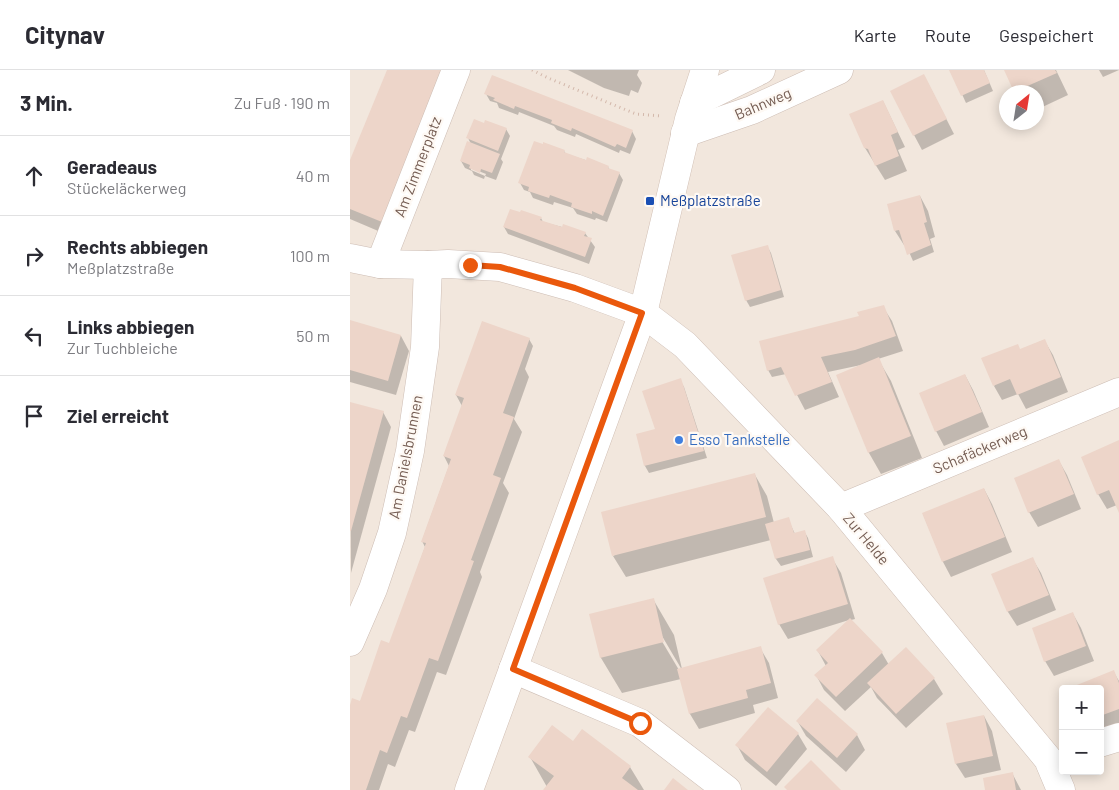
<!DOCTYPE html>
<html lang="de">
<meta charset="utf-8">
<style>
:root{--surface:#fff;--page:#f7f7f7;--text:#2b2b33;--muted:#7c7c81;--line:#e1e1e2}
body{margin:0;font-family:Barlow,sans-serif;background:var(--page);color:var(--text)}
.controls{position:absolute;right:15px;bottom:15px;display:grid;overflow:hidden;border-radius:5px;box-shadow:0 2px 12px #0003}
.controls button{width:45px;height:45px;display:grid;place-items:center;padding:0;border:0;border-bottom:1px solid var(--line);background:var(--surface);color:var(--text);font:25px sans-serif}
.compass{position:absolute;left:649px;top:15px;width:45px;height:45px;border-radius:50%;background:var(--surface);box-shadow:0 2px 12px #0003;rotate:30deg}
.stop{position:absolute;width:15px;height:15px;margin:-11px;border:4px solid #ea580c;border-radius:50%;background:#fff}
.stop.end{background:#ea580c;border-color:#fff;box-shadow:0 1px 5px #0008}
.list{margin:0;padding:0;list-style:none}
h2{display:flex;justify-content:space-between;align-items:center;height:65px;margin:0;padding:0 20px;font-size:21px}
h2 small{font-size:16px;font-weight:400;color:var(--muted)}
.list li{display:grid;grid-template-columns:32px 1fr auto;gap:15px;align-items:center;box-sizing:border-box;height:80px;padding:0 20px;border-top:1px solid var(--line)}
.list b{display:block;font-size:19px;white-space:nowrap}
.list p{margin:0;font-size:16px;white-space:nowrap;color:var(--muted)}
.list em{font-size:16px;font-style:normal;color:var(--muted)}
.icon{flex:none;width:28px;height:28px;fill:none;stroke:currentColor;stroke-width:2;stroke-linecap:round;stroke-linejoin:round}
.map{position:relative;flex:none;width:769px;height:720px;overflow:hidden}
header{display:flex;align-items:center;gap:30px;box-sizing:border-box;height:70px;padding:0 25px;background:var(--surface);border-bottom:1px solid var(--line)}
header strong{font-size:24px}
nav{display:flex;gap:28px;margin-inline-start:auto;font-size:18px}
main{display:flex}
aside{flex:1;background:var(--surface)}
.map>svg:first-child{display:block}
</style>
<header>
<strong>Citynav</strong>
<nav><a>Karte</a><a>Route</a><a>Gespeichert</a></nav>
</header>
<main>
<aside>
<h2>3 Min.<small>Zu Fuß · 190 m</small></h2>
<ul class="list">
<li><svg class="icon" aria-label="ahead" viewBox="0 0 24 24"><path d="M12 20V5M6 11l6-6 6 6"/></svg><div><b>Geradeaus</b><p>Stückeläckerweg</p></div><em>40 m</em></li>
<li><svg class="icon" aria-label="right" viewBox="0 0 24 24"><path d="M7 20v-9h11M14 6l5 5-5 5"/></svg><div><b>Rechts abbiegen</b><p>Meßplatzstraße</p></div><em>100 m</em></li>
<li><svg class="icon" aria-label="left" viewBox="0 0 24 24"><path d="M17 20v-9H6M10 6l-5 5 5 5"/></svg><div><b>Links abbiegen</b><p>Zur Tuchbleiche</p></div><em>50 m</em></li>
<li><svg class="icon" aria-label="arrive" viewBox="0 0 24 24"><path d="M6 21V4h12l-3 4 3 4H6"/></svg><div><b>Ziel erreicht</b></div></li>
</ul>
</aside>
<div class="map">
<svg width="769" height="720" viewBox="0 0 769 720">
<rect width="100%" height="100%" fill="#fbf5ee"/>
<path fill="#f2e7dd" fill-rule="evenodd" d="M0 0H769V720H0ZM656 22H686V52H656ZM713 619H750V701H713Z"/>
<g fill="#0003" fill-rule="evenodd">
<polygon points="38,0 40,166 0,149 0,93"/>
<polygon points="218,0 289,0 287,5 292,13 288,23 281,20 279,26 254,18"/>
<polygon points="601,0 634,0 643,21 616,33"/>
<polygon points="655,0 706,0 718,25 686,40 686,22 666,22"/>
<polygon points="749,0 769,0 753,7"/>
<polygon points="582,21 604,64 572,80 564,65"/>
<polygon points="136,24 282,61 286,69 280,84 270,80 269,83 226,64 225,67 207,60 204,56 169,42 168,45 149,38 147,33 140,31"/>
<polygon points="533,31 555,77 548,80 557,101 535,110 515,78"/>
<path d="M156 59 160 66 151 89 153 92 146 110 135 106 134 109 124 105 122 101 115 98 111 91 121 74 118 68ZM121 98 136 104 135 106 121 100Z"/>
<polygon points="214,81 216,84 258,97 260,100 269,103 273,110 257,152 246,148 245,150 227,144 223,138 204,132 203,135 183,128 180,122 174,120 170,113"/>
<polygon points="570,126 578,141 585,167 580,169 584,182 563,191 556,175 554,175 545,161"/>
<polygon points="191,148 193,152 235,163 245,177 239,194 158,164 154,157"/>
<polygon points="417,176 421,183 434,227 400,237 396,230"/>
<polygon points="533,237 542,251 553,281 528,289 541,311 572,388 531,404 519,383 488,306 511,295 478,302 489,327 455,340 436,304 422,307 418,300 511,247"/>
<polygon points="0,251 51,266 59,281 46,325 0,312"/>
<polygon points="179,269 183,276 175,299 179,307 164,349 172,362 153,413 159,423 130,502 132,507 96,605 87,602 65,662 59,660 45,697 38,694 29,720 0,720 0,638 10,632 40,574 75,477 72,471 99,396 94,386 112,336 106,325"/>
<polygon points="694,270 703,285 718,322 676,339 668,324 652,330 644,316 670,280"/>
<polygon points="615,305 623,320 639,357 594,376 586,361"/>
<polygon points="330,310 334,317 357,388 299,403 295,396 287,365 306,360"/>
<polygon points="0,333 33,342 41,357 1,503"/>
<polygon points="769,372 769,440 767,435 757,439 748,424"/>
<polygon points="709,391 717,405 731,439 688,457 679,442"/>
<polygon points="405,405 417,426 424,453 438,449 445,464 454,461 458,468 463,487 431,496 426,489 421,470 276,507 263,486"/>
<polygon points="634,419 642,434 662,482 601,507 593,492 573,444"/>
<polygon points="482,488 491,503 505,549 501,550 532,583 539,595 556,579 584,609 593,624 556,658 527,628 521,617 495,641 474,620 466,605 476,596 468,581 499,550 438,569 429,554"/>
<polygon points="682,488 691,503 706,540 667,556 658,542 643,505"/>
<path d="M303 529 324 565 332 599 410 578 419 593 428 628 403 635 405 643 349 659 340 644 331 609 272 623 251 588 241 545ZM312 566 332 600H329L310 568Z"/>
<polygon points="723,544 731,558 744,591 704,606 695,591"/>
<polygon points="763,601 769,611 769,657 750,664 750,619"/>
<polygon points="418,639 448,664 457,679 426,716 395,690 387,675"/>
<polygon points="634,646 642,661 651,700 615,708 606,694"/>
<polygon points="448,652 507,665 515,680 496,702 456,666"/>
<polygon points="223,673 280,697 294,720 195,720 197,717 180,687"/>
<polygon points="662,703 671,720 636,720"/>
</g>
<g fill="#edd5c9">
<polygon points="37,0 94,0 32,152 0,139 0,90"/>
<polygon points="599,0 634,0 640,13 611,26"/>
<polygon points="654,0 705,0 707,3 664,22"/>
<polygon points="574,4 597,49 563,66 540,21"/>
<polygon points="142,5 283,60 276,78 267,74 265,77 222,58 221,61 201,53 202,50 165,36 164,39 143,30 145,28 134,24"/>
<polygon points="533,30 548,62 541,65 549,86 525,96 518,79 514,78 499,44"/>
<polygon points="124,49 134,53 135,50 157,58 148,81 116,68"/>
<polygon points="117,71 150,84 142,103 131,99 130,103 119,98 120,95 110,91"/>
<polygon points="184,71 193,74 193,72 215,80 214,82 236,90 237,87 259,96 258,98 270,102 253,146 242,141 242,144 221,137 222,133 200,125 199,128 178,121 179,117 168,113"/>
<polygon points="570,125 577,152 574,153 581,175 557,185 549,160 544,161 537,134"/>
<polygon points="160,139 170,142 171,140 192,147 190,150 212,157 213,154 236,162 234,166 242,168 235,187 153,157"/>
<polygon points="418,175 431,220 395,231 381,185"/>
<polygon points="534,235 546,266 505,280 471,287 482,312 445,326 431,297 417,301 409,271 509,246 507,242"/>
<polygon points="0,250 51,265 38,311 0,300"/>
<polygon points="132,251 180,268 153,343 164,347 143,405 151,408 121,490 124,491 88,591 79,588 57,648 51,646 37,683 30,680 16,720 0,720 0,635 2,628 10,631 31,570 39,573 76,473 71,472 101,389 93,386 114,328 105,325"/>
<polygon points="695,269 711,307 667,325 660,309 643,316 631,288 668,274 670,279"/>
<polygon points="529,287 561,366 518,383 486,305"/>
<polygon points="615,304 632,342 585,362 569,323"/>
<polygon points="331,308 354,381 294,396 286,364 305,359 292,321"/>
<polygon points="0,332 34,341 1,461 0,461"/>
<polygon points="769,370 769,443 759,420 747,425 731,387"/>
<polygon points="709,389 724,424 678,443 664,408"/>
<polygon points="405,403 416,447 262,486 251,442"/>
<polygon points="634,418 655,467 592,492 572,443"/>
<polygon points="439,447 444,463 455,460 460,480 425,489 415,454"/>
<polygon points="483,486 498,534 428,555 413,508"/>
<polygon points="683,487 699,525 657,542 641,504"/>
<polygon points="304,528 314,572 250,588 239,544"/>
<polygon points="723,542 736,576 694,592 682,558"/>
<polygon points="500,548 533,582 486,627 464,605 478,593 466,580"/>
<polygon points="411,576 421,613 396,620 398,628 339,644 327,599"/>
<polygon points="556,577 585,608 546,644 517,613"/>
<polygon points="764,600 769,613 769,639 750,646 750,619 717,619"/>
<polygon points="467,628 508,664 487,688 446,651"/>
<polygon points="418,637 449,663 417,702 385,675"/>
<polygon points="634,645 643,686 605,694 596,653"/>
<polygon points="202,655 223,671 232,659 281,696 272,708 288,720 193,720 204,706 178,687"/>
<polygon points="461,690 491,720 437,720 434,717"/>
<polygon points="663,702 666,720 635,720 633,708"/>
<polygon points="323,708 338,720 314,720"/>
</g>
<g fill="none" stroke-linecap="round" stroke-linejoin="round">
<defs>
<g id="street">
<polyline points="344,33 411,0"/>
<polyline points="335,63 402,40 489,0"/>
<polyline points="0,188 30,194 78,195 98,194 150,197 225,218 293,243 335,275 491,438 698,689 711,720"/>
<polyline points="30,194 106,0"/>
<polyline points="491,438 769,322"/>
<polyline points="0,572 23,519 42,463 60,381 75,277 78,195"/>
<polyline points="163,599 290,653 377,720"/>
<polyline points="750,673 769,667"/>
</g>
<polyline id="secondary" points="119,720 293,243 339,49 355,0"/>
</defs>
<use href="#street" stroke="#cdbdb4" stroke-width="29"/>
<use href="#secondary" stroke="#d1bfb4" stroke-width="29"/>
<polyline stroke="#d3b8ab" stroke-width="3" stroke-dasharray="1 4" stroke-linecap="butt" points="182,0 198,8 286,44 312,46"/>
<use href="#street" stroke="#fff" stroke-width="28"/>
<use href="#secondary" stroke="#fff" stroke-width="28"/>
</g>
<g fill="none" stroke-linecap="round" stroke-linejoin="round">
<polyline stroke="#ea580c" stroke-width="6" points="120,195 150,197 225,218 292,243 163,599 290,653"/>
</g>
<rect fill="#1a4fb4" stroke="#fef9f4" stroke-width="2" x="295" y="126" width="10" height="10" rx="2.5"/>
<circle fill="#3f7fe0" stroke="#fef9f4" stroke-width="2" cx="329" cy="370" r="5"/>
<g text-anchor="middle" stroke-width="4.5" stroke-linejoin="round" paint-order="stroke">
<g font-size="15" fill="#745c52" stroke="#fef9f4">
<text transform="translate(413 34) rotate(-23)" y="5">Bahnweg</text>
<text transform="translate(68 97) rotate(-69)" y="5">Am Zimmerplatz</text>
<text transform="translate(630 380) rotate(-23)" y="5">Schafäckerweg</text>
<text transform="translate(56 387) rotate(-79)" y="5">Am Danielsbrunnen</text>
<text transform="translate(516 469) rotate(50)" y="5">Zur Helde</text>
</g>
<g font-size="15" fill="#164399" stroke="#fef9f4" text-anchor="start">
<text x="310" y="136">Meßplatzstraße</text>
</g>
<g font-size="15" fill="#366cbe" stroke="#fef9f4" text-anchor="start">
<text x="339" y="375">Esso Tankstelle</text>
</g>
</g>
</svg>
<div class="controls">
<button>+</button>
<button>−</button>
</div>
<svg class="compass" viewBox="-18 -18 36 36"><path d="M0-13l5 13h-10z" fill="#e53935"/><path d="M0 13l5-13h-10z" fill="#7c7c81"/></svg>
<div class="stop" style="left:290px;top:653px"></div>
<div class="stop end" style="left:120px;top:195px"></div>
</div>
</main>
